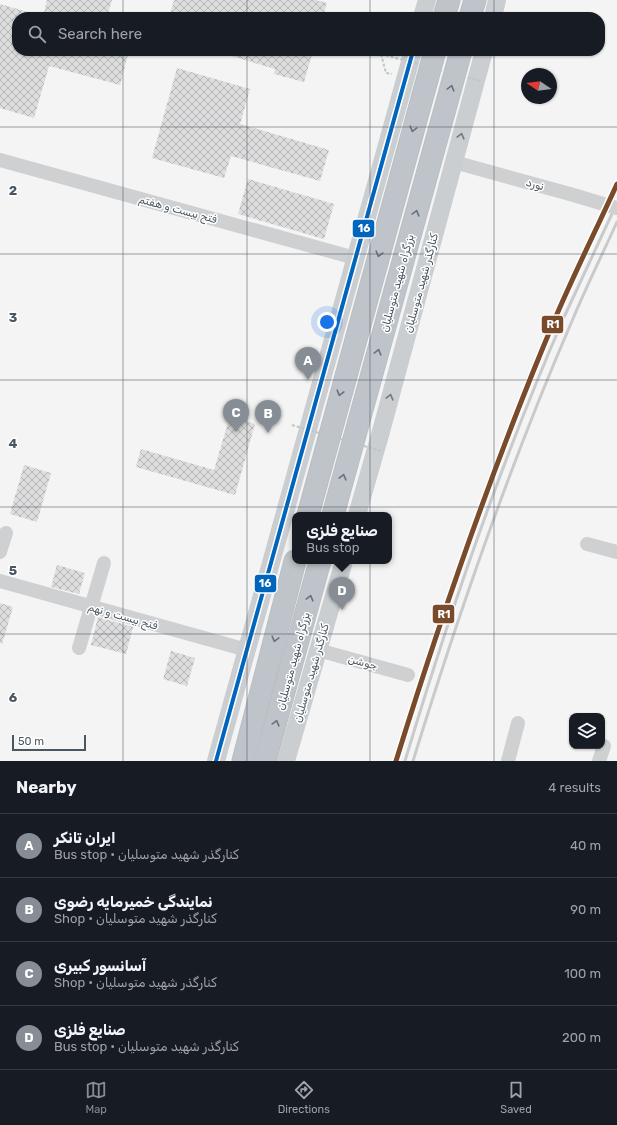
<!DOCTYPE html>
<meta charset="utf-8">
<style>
:root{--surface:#171b24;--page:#20242c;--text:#f1f3f6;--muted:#9ea1a6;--line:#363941;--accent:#868d94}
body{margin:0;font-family:Rubik,Vazirmatn,sans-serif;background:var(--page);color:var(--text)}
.controls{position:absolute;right:12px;bottom:12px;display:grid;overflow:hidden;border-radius:8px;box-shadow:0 1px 3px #0004}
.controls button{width:36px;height:36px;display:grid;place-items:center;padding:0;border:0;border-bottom:1px solid var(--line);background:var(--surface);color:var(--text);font:20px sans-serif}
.compass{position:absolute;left:521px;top:68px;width:36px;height:36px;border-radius:50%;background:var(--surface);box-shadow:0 1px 3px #0004;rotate:283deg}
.scale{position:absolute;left:12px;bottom:10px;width:74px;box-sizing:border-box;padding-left:4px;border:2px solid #4a5661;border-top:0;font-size:11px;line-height:14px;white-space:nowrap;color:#4a5661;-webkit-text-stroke:3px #fff;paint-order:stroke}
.you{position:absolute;left:327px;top:322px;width:14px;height:14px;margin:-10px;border:3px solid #fff;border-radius:50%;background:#1a73e8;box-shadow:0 0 0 6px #1a73e833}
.badge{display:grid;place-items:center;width:26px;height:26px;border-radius:50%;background:var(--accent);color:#fff;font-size:13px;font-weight:700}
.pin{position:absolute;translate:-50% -33px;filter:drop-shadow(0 1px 2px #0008)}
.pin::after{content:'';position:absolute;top:21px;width:14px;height:12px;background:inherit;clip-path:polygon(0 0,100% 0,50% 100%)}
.popup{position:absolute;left:292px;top:512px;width:100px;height:52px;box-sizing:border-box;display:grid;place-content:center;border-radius:8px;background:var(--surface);filter:drop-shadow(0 1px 3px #0005);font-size:13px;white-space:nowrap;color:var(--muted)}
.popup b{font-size:15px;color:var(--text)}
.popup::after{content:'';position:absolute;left:50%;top:100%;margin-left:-8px;border:8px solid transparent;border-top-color:var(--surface)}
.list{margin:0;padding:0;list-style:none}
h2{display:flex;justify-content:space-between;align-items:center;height:52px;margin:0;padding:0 16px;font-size:17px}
h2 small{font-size:13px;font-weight:400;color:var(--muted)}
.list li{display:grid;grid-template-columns:26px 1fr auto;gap:12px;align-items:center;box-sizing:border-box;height:64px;padding:0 16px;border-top:1px solid var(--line)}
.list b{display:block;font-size:15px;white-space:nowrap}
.list p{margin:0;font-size:13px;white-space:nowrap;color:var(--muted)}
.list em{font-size:13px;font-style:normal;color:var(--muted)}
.icon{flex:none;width:22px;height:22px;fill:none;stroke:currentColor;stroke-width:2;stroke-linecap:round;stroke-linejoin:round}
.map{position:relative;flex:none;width:617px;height:761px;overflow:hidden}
.search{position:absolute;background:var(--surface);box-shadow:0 1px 3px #0004;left:12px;right:12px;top:12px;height:44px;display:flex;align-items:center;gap:10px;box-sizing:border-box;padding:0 14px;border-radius:16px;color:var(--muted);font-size:15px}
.sheet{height:308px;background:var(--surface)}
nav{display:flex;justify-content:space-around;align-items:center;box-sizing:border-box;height:56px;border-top:1px solid var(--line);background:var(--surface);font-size:11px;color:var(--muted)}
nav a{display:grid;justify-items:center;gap:2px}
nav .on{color:var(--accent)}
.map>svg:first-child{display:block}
</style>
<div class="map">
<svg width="617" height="761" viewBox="0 0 617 761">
<defs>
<pattern id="building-cross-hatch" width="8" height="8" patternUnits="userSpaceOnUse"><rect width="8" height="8" fill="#ddddde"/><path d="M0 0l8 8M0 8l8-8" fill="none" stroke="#b5b6b7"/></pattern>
</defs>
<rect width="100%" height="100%" fill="#f4f4f4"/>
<g fill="url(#building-cross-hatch)">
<polygon points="47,0 112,0 107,17 95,17 77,12 76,17 43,17"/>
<polygon points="174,0 316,0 327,3 323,17 169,17"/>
<polygon points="0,4 38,15 37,17 17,17 17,51 129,51 120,85 49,66 34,118 0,108"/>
<polygon points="222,51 313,51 304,82 274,74 275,69 222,53"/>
<polygon points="177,68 250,89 240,124 329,150 320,181 231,156 224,178 152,158"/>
<polygon points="248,179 334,204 324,239 238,214"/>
<polygon points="230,416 255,424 235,495 136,467 141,449 214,470"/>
<polygon points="24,465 51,473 37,522 10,514"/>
<polygon points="57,565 85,573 79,594 51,587"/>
<polygon points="0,603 13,607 2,644 0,643"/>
<polygon points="98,617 133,627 126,654 91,645"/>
<polygon points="171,651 195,658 187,686 163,679"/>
</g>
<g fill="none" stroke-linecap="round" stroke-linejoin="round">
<defs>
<g id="highway">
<polyline points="444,17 449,0"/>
<polyline points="470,17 475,0"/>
<polyline points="308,515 435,51"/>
<polyline points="333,515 461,51"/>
<polyline points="243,761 295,561"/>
<polyline points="265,761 320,561"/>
</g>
</defs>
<use href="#highway" stroke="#b9bec3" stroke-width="23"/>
<polyline stroke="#bcc7c4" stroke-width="2" stroke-dasharray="3 2" stroke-linecap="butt" points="381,54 386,73 392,74"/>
<g stroke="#ced0d2" stroke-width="14">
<polyline points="0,160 355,258"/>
<polyline points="454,162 570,194"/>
<polyline points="587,544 617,552"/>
<polyline points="0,552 6,533"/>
<polyline points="0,581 247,650"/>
<polyline points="79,648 104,563"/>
<polyline points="318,650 408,675"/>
<polyline points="508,761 518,723"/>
<polyline points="599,761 604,746"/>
</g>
<g stroke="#caced1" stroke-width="18">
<polyline points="422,17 427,0"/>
<polyline points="493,17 497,0"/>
<polyline points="357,515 380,435 484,51"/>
<polyline points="216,761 413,51"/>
<polyline points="286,761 344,561"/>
</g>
<use href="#highway" stroke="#bec4c9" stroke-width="21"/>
<g stroke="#c9cacc" stroke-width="3">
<path d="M396 761C443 610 495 460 557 314 576 270 597 228 617 184"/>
<path d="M405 761C450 611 502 459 565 315 582 278 600 240 617 203"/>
<path d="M413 761C459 612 510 464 572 321 586 287 602 255 617 222"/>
</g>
<g stroke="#bcc7c4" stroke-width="2" stroke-dasharray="3 2" stroke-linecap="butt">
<polyline points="381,54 481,81"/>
<polyline points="292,425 381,451"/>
</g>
<polyline stroke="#ced0d2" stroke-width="14" points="570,194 617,208"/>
<defs>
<polyline id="bus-1" points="216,761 413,51"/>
</defs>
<use href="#bus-1" stroke="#fff" stroke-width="7"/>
<use href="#bus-1" stroke="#0065bd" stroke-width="4"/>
<defs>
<path id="rail-1" d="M396 761C443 610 495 460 557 314 576 270 597 228 617 184"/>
</defs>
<use href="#rail-1" stroke="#fff" stroke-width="8"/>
<use href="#rail-1" stroke="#7a4b2a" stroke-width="5"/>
</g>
<defs><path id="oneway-chevron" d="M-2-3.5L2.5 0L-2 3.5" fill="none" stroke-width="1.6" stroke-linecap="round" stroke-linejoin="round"/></defs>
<g stroke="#67727b">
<use href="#oneway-chevron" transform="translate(451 88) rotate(-75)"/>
<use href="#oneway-chevron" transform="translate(413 129) rotate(105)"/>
<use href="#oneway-chevron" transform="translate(416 213) rotate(-75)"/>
<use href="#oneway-chevron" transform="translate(379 254) rotate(105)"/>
<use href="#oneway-chevron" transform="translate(378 352) rotate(-75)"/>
<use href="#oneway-chevron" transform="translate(340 393) rotate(105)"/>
<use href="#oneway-chevron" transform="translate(343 477) rotate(-75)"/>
<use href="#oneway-chevron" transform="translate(310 598) rotate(-75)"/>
<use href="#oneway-chevron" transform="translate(275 639) rotate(105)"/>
<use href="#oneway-chevron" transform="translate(276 723) rotate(-75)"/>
</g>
<g stroke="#707a83">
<use href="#oneway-chevron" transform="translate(461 136) rotate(-75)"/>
<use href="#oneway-chevron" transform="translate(390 397) rotate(-75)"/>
</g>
<path fill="none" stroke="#4a5661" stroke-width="1" stroke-opacity="0.55" d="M123 0V17M247 0V17M370 0V17M494 0V17M123 51V761M247 51V761M370 51V761M494 51V761M0 127H617M0 254H617M0 380H617M0 507H617M0 634H617"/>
<g text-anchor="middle" stroke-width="3" stroke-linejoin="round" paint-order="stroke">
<g font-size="11" fill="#4a5661" stroke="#fff">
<text transform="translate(535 184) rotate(15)" y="4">نورد</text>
<text transform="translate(178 209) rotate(15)" y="4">فتح بیست و هفتم</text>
<text transform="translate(397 283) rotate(-75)" y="4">بزرگراه شهید متوسلیان</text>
<text transform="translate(421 283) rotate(-75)" y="4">کنارگذر شهید متوسلیان</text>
<text transform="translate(123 616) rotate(16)" y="4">فتح بیست و نهم</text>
<text transform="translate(293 661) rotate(-75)" y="4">بزرگراه شهید متوسلیان</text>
<text transform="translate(363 662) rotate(15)" y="4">جوشن</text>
<text transform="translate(311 673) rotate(-74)" y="4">کنارگذر شهید متوسلیان</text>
</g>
</g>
<g font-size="13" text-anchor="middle" font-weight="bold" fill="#4a5661" stroke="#fff" stroke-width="3" stroke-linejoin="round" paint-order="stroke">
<text x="13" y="195">2</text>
<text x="13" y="322">3</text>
<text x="13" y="448">4</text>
<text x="13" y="575">5</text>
<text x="13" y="702">6</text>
</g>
<g stroke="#fff" stroke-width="1.5">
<rect x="352" y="219" width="23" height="19" rx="4" fill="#0065bd"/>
<rect x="541" y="315" width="23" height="19" rx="4" fill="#7a4b2a"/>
<rect x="254" y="574" width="23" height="19" rx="4" fill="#0065bd"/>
<rect x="432" y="604" width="23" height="20" rx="4" fill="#7a4b2a"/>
</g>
<g font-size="11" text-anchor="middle" font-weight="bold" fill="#fff">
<text x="364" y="232">16</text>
<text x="553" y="328">R1</text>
<text x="265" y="587">16</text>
<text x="444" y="618">R1</text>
</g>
</svg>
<div class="controls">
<button><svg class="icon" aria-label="layers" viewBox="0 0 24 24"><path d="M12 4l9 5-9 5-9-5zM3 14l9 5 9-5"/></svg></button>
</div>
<svg class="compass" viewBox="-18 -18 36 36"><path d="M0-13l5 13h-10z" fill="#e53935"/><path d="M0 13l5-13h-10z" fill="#9ea1a6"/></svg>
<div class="scale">50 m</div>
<div class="you"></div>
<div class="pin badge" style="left:308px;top:380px">A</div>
<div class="pin badge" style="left:268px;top:433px">B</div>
<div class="pin badge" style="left:236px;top:432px">C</div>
<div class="pin badge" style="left:342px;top:610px">D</div>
<div class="popup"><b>صنایع فلزی</b>Bus stop</div>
<div class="search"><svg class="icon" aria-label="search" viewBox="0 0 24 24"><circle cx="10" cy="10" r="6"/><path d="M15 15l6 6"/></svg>Search here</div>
</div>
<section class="sheet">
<h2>Nearby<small>4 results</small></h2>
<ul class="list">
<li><span class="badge">A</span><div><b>ایران تانکر</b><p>Bus stop · کنارگذر شهید متوسلیان</p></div><em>40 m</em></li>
<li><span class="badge">B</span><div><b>نمایندگی خمیرمایه رضوی</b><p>Shop · کنارگذر شهید متوسلیان</p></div><em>90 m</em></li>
<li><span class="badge">C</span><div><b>آسانسور کبیری</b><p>Shop · کنارگذر شهید متوسلیان</p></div><em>100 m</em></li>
<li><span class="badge">D</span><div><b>صنایع فلزی</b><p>Bus stop · کنارگذر شهید متوسلیان</p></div><em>200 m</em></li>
</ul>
</section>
<nav>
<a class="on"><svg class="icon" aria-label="map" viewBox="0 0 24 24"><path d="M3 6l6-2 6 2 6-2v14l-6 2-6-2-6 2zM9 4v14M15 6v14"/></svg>Map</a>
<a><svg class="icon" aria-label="directions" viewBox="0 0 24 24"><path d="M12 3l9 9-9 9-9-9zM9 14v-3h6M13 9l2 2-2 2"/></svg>Directions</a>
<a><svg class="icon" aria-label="saved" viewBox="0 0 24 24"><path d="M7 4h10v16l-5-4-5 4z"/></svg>Saved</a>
</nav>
